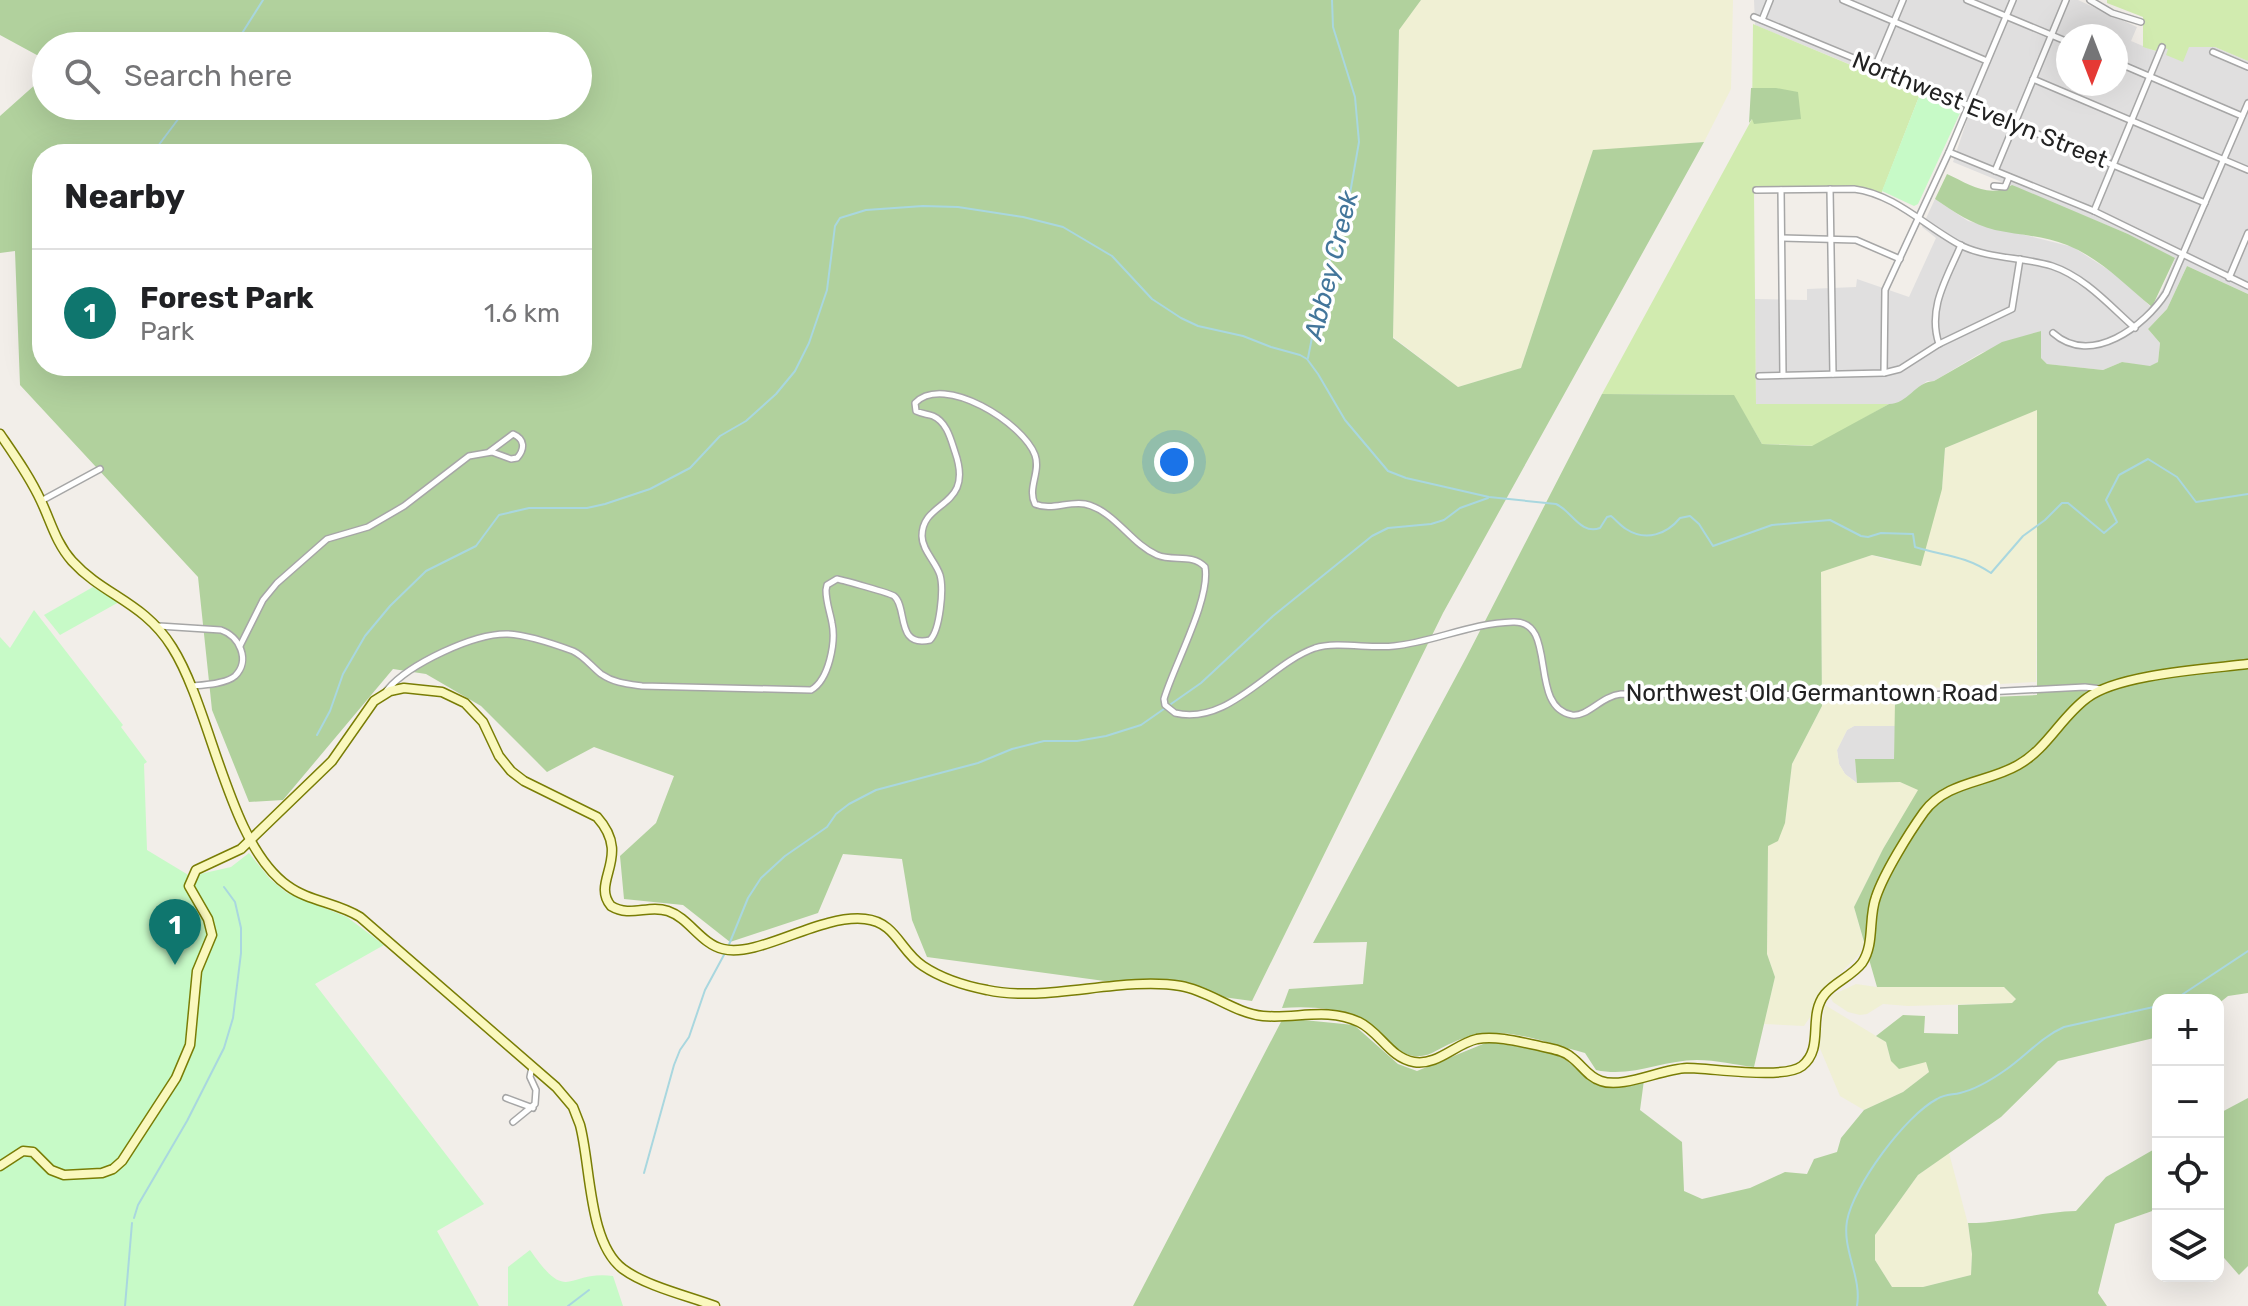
<!DOCTYPE html>
<meta charset="utf-8">
<style>
:root{--surface:#fff;--page:#f2f2f2;--text:#202124;--muted:#757577;--line:#e0e0e0;--accent:#0f766e}
body{margin:0;font-family:Rubik,sans-serif;background:var(--page);color:var(--text)}
.controls{position:absolute;right:24px;bottom:24px;display:grid;overflow:hidden;border-radius:16px;box-shadow:0 8px 32px #0002}
.controls button{width:72px;height:72px;display:grid;place-items:center;padding:0;border:0;border-bottom:2px solid var(--line);background:var(--surface);color:var(--text);font:40px sans-serif}
.compass{position:absolute;left:2056px;top:24px;width:72px;height:72px;border-radius:50%;background:var(--surface);box-shadow:0 8px 32px #0002;rotate:180deg}
.you{position:absolute;left:1174px;top:462px;width:28px;height:28px;margin:-20px;border:6px solid #fff;border-radius:50%;background:#1a73e8;box-shadow:0 0 0 12px #1a73e833}
.badge{display:grid;place-items:center;width:52px;height:52px;border-radius:50%;background:var(--accent);color:#fff;font-size:26px;font-weight:700}
.pin{position:absolute;translate:-50% -66px;filter:drop-shadow(0 2px 4px #0008)}
.pin::after{content:'';position:absolute;top:42px;width:28px;height:24px;background:inherit;clip-path:polygon(0 0,100% 0,50% 100%)}
.list{margin:0;padding:0;list-style:none}
h2{display:flex;justify-content:space-between;align-items:center;height:104px;margin:0;padding:0 32px;font-size:34px}
h2 small{font-size:26px;font-weight:400;color:var(--muted)}
.list li{display:grid;grid-template-columns:52px 1fr auto;gap:24px;align-items:center;box-sizing:border-box;height:128px;padding:0 32px;border-top:2px solid var(--line)}
.list b{display:block;font-size:30px;white-space:nowrap}
.list p{margin:0;font-size:26px;white-space:nowrap;color:var(--muted)}
.list em{font-size:26px;font-style:normal;color:var(--muted)}
.icon{flex:none;width:44px;height:44px;fill:none;stroke:currentColor;stroke-width:2;stroke-linecap:round;stroke-linejoin:round}
.map{position:relative;flex:none;width:2248px;height:1306px;overflow:hidden}
.search{position:absolute;background:var(--surface);box-shadow:0 8px 32px #0002;left:32px;top:32px;width:560px;height:88px;display:flex;align-items:center;gap:20px;box-sizing:border-box;padding:0 28px;border-radius:44px;color:var(--muted);font-size:30px}
.panel{position:absolute;background:var(--surface);box-shadow:0 8px 32px #0002;left:32px;top:144px;width:560px;height:232px;border-radius:32px}
.map>svg:first-child{display:block}
</style>
<div class="map">
<svg width="2248" height="1306" viewBox="0 0 2248 1306">
<rect width="100%" height="100%" fill="#f2eee9"/>
<g fill="#e0dfdf" fill-rule="evenodd">
<path d="M1754 0H2078L2137 27 2131 41 2155 51 2158 47H2215L2248 61V294L2187 266 2167 309 2148 329 2160 343 2158 362 2150 367 2122 362 2103 370 2047 364 2041 358V331L1981 353 1934 381H1927L1899 404H1756L1755 299 1807 300V289L1856 287 1857 279 1909 297 1936 238 1922 227 1935 199 1968 221 2073 247 2118 276 2151 307 2162 290 2175 259 2128 234 1953 162 1969 114 1755 25ZM2068 36H2116V84H2068Z"/>
<polygon points="1854,726 1895,726 1894,759 1855,759 1857,783 1845,774 1839,764 1837,750 1847,730"/>
</g>
<g fill="#f0f0d4">
<polygon points="1421,0 1733,0 1731,89 1704,142 1593,151 1521,368 1458,387 1393,337 1399,29"/>
<polygon points="2038,409 2036,682 1930,688 1822,686 1821,571 1872,555 1890,561 1942,489 1945,448"/>
<polygon points="1822,700 1895,701 1895,726 1854,726 1847,730 1837,750 1839,764 1845,774 1857,783 1900,782 1919,790 1883,849 1854,907 1864,943 1859,955 1839,974 1804,1026 1764,1024 1775,977 1767,954 1768,846 1785,823 1792,764 1822,706"/>
<polygon points="1856,984 1877,987 2004,987 2016,999 2012,1003 1908,1006 1883,1004 1867,1014 1860,1015 1848,1012 1833,1002 1830,996"/>
<polygon points="1825,1005 1886,1042 1891,1061 1927,1062 1929,1072 1903,1092 1864,1110 1840,1096 1819,1046"/>
<polygon points="1949,1153 1968,1224 1972,1254 1971,1275 1923,1287 1892,1287 1875,1260 1875,1235 1918,1175"/>
</g>
<g fill="#d1ebaf">
<polygon points="2107,0 2248,0 2248,61 2215,47 2189,47 2183,62 2166,55 2168,49 2158,47 2156,51 2143,47 2143,17 2107,3"/>
<polygon points="1753,24 1920,94 1880,197 1865,191 1754,191 1756,404 1889,404 1815,446 1762,444 1733,395 1602,394 1752,119"/>
</g>
<g fill="#b1d19d" fill-rule="evenodd">
<path d="M0 0H1421L1399 30 1393 338 1458 387 1521 368 1593 150 1704 142 1443 613 1252 1001 927 957 912 920 902 859 843 854 818 913 730 942 683 905 624 899 620 856 656 823 674 776 594 747 547 772 481 706 426 674 393 669 283 800 249 802 212 710 198 577 20 385 15 251 0 253V116L46 75V106H578V46H46V60L0 35ZM42 154H582V366H42Z"/>
<polygon points="1751,88 1776,88 1798,92 1801,119 1754,124 1752,119 1749,123"/>
<path d="M1947 174C1969 184 1989 199 2012 185L2017 187 2128 234 2175 258 2152 307C2125 285 2100 258 2067 245 2044 236 2019 235 1995 230 1972 224 1954 212 1935 199Z"/>
<path d="M2187 266 2248 294V993L2228 996 2218 1004V1000H2158V1037L2058 1061 2001 1117 1918 1175 1875 1235V1260L1892 1287H1923L1971 1275 1972 1254 1968 1223C2006 1223 2038 1212 2076 1211L2106 1177 2158 1147V1209L2115 1224 2098 1293 2107 1306H1133L1283 1018 1354 1025 1398 1064 1417 1071 1488 1042 1548 1051 1566 1060 1596 1085 1617 1086 1644 1080 1640 1110 1682 1142 1684 1191 1702 1199 1750 1188 1785 1172 1807 1174 1814 1159 1837 1152 1841 1138 1864 1110 1903 1092 1929 1072 1926 1062 1899 1069 1891 1061 1886 1042 1876 1036 1903 1015 1925 1016 1924 1033 1958 1034V1005L2012 1003 2016 999 2004 987H1877L1854 907 1883 849 1918 790 1900 782 1857 783 1855 759H1894L1895 701 2037 695V410L1945 448 1942 489 1921 566 1872 555 1821 572 1822 706 1792 764 1785 823 1778 841 1768 846 1767 954 1775 977 1754 1067C1736 1065 1716 1060 1697 1060 1662 1060 1632 1078 1596 1070L1585 1053C1554 1045 1515 1029 1483 1034 1474 1035 1462 1038 1454 1042 1440 1047 1430 1058 1414 1056 1395 1054 1385 1033 1370 1024 1343 1008 1313 1006 1282 1008L1289 989 1363 984 1367 942 1313 943 1466 658 1602 394 1734 395 1762 444 1812 446 1889 404C1908 404 1915 382 1934 381L2002 342 2041 331V358L2047 364 2103 370 2122 362 2150 366 2158 362 2160 343 2148 329 2167 309Z"/>
<polygon points="2248,1098 2248,1266 2239,1275 2218,1251 2218,1114"/>
</g>
<g fill="#c7fac7">
<polygon points="1920,94 1958,110 1960,113 1918,204 1914,206 1882,191"/>
<polygon points="93,587 119,602 60,635 44,615"/>
<polygon points="34,610 123,725 121,727 147,762 144,764 147,850 195,879 200,874 231,867 249,853 270,879 287,893 347,917 384,945 315,984 484,1204 437,1231 479,1306 0,1306 0,637 10,648"/>
<path d="M530 1250C569 1306 566 1270 613 1276L623 1306H508V1267Z"/>
</g>
<g fill="none" stroke-linecap="round" stroke-linejoin="round">
<g stroke="#a9d7df" stroke-width="2">
<polyline points="234,46 263,0"/>
<polyline points="152,154 188,106"/>
<polyline points="1308,358 1323,281 1348,205 1359,142 1355,97 1333,27 1332,0"/>
<path d="M317 735 330 711 343 674 365 636 390 606 426 571 476 546 499 515 529 508H587L605 504 650 489 690 468 720 436 746 421 776 394 795 371 809 343 827 290 835 226 840 218 866 210 923 206 958 207 1023 217 1063 227 1112 256 1152 299 1181 318 1198 326 1243 336 1271 347 1300 355 1307 359 1318 374 1345 420 1388 471 1406 478 1489 497 1556 504C1572 511 1580 535 1600 528L1607 517 1611 516C1616 520 1621 526 1626 529 1646 542 1667 534 1680 518L1690 516 1699 524 1713 546 1772 525 1830 520 1861 536 1868 537 1881 533 1913 534 1915 547C1944 556 1964 555 1991 573L2023 536 2045 520 2062 503H2068L2104 533 2117 522 2106 500 2119 475 2148 459 2177 477 2196 502 2248 494"/>
<polyline points="728,947 748,898 761,878 785,856 827,827 836,814 849,804 876,790 978,763 1012,749 1044,741 1077,741 1106,736 1141,725 1201,683 1273,616 1372,536 1388,528 1431,524 1444,520 1460,508 1488,498"/>
<polyline points="2174,1000 2248,951"/>
<polyline points="644,1173 674,1065 680,1050 689,1037 705,990 725,953"/>
<polyline points="134,1218 138,1205 187,1121 224,1048 233,1018 241,953 241,928 235,902 224,887"/>
<polyline points="125,1306 132,1223"/>
<polyline points="568,1306 589,1290"/>
<path d="M1857 1306C1862 1277 1842 1250 1847 1221 1853 1186 1906 1115 1937 1099 1945 1094 1952 1095 1960 1093 1977 1089 1991 1080 2004 1071 2025 1057 2041 1037 2064 1027L2158 1006"/>
</g>
<defs>
<g id="street">
<polyline points="1843,0 1987,61"/>
<polyline points="1967,0 2068,42"/>
<polyline points="2090,0 2112,13 2141,22"/>
<polyline points="1754,17 2205,203"/>
<polyline points="1762,20 1770,0"/>
<polyline points="2213,52 2248,67"/>
<polyline points="2116,62 2242,116"/>
<polyline points="1875,67 1903,0"/>
<polyline points="2033,79 2248,170"/>
<polyline points="1949,152 2094,211 2248,286"/>
<polyline points="1995,171 2066,0"/>
<polyline points="1994,186 2005,187 2009,177"/>
<polyline points="1830,189 1833,374"/>
<path d="M1756 190 1854 189C1895 194 1927 228 1962 246 1990 259 2023 257 2052 266 2085 277 2110 306 2135 328"/>
<polyline points="1781,190 1783,375"/>
<polyline points="2094,211 2162,47"/>
<polyline points="1782,238 1856,240 1900,259"/>
<polyline points="2229,278 2248,233"/>
<path d="M2053 333C2091 367 2145 326 2166 293L2248 103"/>
<path d="M1939 344C1927 308 1947 278 1961 245"/>
<polyline points="1884,373 1885,290 1949,152 2013,0"/>
<polyline points="1759,376 1884,373 1900,369 1939,344 2012,309 2020,259"/>
<polyline points="41,501 100,469"/>
<path d="M159 626 221 630C239 636 251 660 235 676 226 684 203 685 191 686"/>
<path d="M240 646 263 600 277 583 327 539 368 527 404 506 469 456 492 452 511 459 517 458C525 449 525 439 513 434L489 452"/>
<path d="M387 690C409 664 474 633 508 634 528 635 554 644 573 651 584 656 592 667 601 674 614 683 627 684 642 686L811 690C829 680 836 642 832 623 830 612 826 602 826 590L827 585 837 579C842 580 890 593 894 596 908 607 895 648 930 640 940 630 944 589 940 575 936 562 922 550 922 536 922 499 975 509 955 452 951 440 947 422 933 416 927 414 922 414 916 411L915 403C944 373 1023 423 1035 455 1041 472 1027 488 1035 504 1051 511 1068 501 1085 504 1115 511 1130 543 1157 555 1173 562 1192 553 1205 567 1211 599 1173 667 1164 699L1165 705 1175 713C1229 726 1269 664 1315 648 1337 641 1371 649 1394 646 1434 642 1471 623 1513 622 1559 620 1527 707 1572 715 1588 717 1601 696 1621 694L1928 695 2085 687 2101 689"/>
<polyline points="506,1098 533,1108"/>
<polyline points="513,1122 535,1104 536,1090 530,1077 532,1067"/>
</g>
<g id="secondary">
<path d="M0 434C15 456 30 477 41 501 51 522 56 543 72 561 104 596 144 602 172 647 212 710 228 844 288 886 308 901 338 903 360 917L556 1087 573 1107 580 1125C591 1166 588 1243 623 1269 646 1286 688 1296 715 1306"/>
<path d="M0 1166 23 1151 33 1152 51 1170 64 1175 102 1173 113 1169 122 1161 176 1078 190 1045 197 971 212 935 208 919 189 886 196 870 241 849 332 761 374 701 390 691 404 688 442 692 465 703 483 722 499 756 511 771 524 781 597 817C633 857 590 881 611 906 631 918 648 904 668 911 689 918 701 944 723 949 759 958 819 914 865 919 896 922 900 951 923 966 941 978 966 986 987 990 1045 1003 1122 976 1181 986 1210 991 1234 1013 1263 1016 1297 1019 1326 1007 1359 1022 1380 1032 1390 1058 1414 1062 1437 1066 1455 1044 1477 1039 1497 1035 1524 1043 1544 1047 1554 1049 1564 1051 1571 1057 1582 1065 1588 1077 1601 1081 1623 1089 1661 1069 1687 1068 1712 1068 1784 1080 1802 1066 1825 1048 1807 1016 1825 994 1835 982 1852 976 1862 963 1875 944 1868 918 1876 897 1884 873 1909 833 1924 812 1947 781 1987 783 2018 765 2047 749 2061 717 2087 698 2118 674 2208 669 2248 664"/>
</g>
</defs>
<use href="#street" stroke="#a6a6a6" stroke-width="8"/>
<use href="#secondary" stroke="#797d05" stroke-width="11"/>
<use href="#street" stroke="#fff" stroke-width="5"/>
<use href="#secondary" stroke="#faf8be" stroke-width="8"/>
</g>
<g text-anchor="middle" stroke-width="7" stroke-linejoin="round" paint-order="stroke">
<g font-size="24" fill="#222" stroke="#fff">
<text transform="translate(1980 110) rotate(22)" y="8">Northwest Evelyn Street</text>
<text x="1812" y="701">Northwest Old Germantown Road</text>
</g>
<g font-size="26" font-style="italic" fill="#43769b" stroke="#fff">
<text transform="translate(1331 265) rotate(-76)" y="9">Abbey Creek</text>
</g>
</g>
</svg>
<div class="controls">
<button>+</button>
<button>−</button>
<button><svg class="icon" aria-label="locate" viewBox="0 0 24 24"><circle cx="12" cy="12" r="6"/><path d="M12 2v4M12 18v4M2 12h4M18 12h4"/></svg></button>
<button><svg class="icon" aria-label="layers" viewBox="0 0 24 24"><path d="M12 4l9 5-9 5-9-5zM3 14l9 5 9-5"/></svg></button>
</div>
<svg class="compass" viewBox="-18 -18 36 36"><path d="M0-13l5 13h-10z" fill="#e53935"/><path d="M0 13l5-13h-10z" fill="#757577"/></svg>
<div class="you"></div>
<div class="pin badge" style="left:175px;top:965px">1</div>
<div class="search"><svg class="icon" aria-label="search" viewBox="0 0 24 24"><circle cx="10" cy="10" r="6"/><path d="M15 15l6 6"/></svg>Search here</div>
<section class="panel">
<h2>Nearby<small></small></h2>
<ul class="list">
<li><span class="badge">1</span><div><b>Forest Park</b><p>Park</p></div><em>1.6 km</em></li>
</ul>
</section>
</div>
